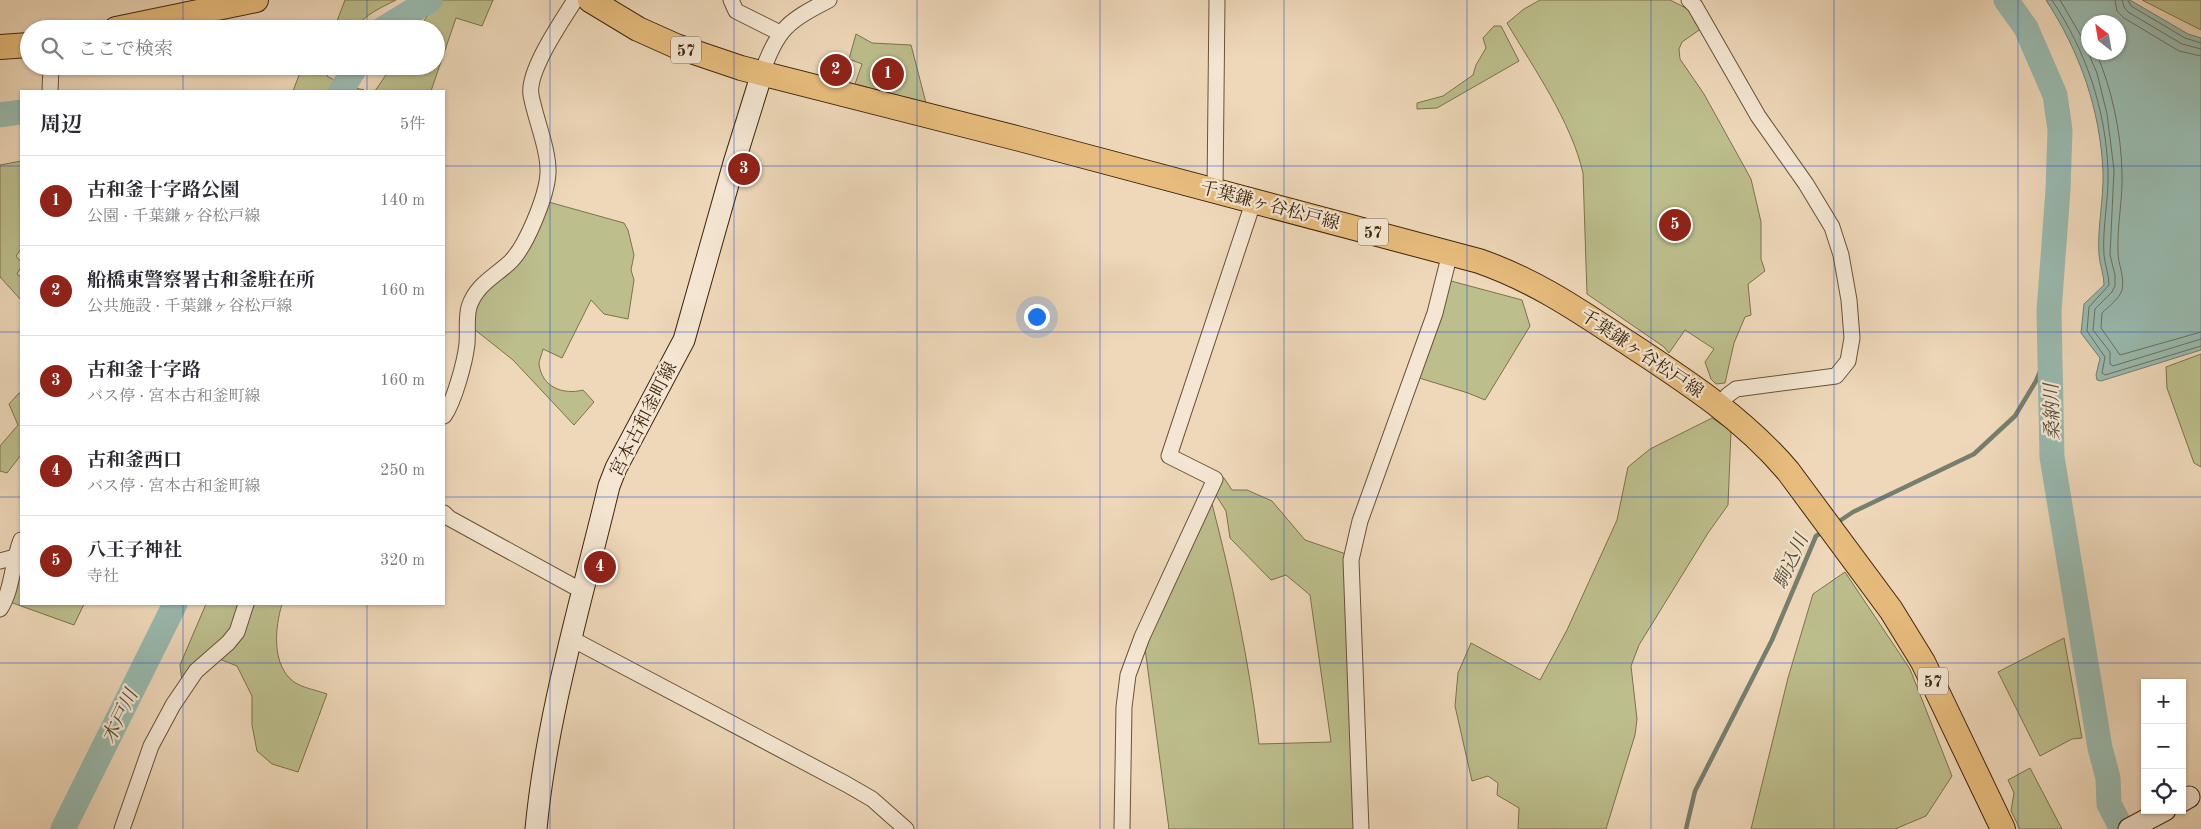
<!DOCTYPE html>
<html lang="ja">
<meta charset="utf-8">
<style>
:root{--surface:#fff;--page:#f7f7f7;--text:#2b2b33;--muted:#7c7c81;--line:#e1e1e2;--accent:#8f2418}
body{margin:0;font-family:"Old Standard TT","Noto Serif JP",serif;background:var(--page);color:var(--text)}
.controls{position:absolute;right:15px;bottom:15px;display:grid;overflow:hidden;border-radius:0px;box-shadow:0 1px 4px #0004}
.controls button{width:45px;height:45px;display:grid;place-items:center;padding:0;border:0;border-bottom:1px solid var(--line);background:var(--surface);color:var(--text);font:25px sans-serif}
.compass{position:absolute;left:2081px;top:15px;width:45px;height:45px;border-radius:50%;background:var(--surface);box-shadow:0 1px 4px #0004;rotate:329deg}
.you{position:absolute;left:1036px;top:316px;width:18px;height:18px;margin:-12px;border:4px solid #fff;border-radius:50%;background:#1a73e8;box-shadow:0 0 0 8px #1a73e833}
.badge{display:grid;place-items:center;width:32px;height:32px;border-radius:50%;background:var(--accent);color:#fff;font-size:16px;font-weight:700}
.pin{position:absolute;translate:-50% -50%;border:2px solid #fff;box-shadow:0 1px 5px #0006}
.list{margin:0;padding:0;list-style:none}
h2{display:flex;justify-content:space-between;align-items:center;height:65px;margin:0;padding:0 20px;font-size:21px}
h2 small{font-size:16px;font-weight:400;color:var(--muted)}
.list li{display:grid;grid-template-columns:32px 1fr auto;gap:15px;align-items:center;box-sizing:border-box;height:90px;padding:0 20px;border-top:1px solid var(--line)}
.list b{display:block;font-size:19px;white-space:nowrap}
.list p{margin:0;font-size:16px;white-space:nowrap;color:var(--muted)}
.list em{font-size:16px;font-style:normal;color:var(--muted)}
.icon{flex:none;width:28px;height:28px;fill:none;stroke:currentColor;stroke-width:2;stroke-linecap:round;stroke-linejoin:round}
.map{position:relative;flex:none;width:2201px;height:829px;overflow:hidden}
.search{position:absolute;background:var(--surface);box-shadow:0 1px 4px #0004;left:20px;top:20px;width:425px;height:55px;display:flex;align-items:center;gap:12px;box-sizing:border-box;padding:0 18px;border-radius:28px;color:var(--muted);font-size:19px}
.panel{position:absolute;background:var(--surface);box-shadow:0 1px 4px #0004;left:20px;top:90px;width:425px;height:515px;border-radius:0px}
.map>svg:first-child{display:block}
</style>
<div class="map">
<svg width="2201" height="829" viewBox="0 0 2201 829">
<rect width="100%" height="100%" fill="#eed8b9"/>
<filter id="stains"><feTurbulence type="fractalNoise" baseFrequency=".004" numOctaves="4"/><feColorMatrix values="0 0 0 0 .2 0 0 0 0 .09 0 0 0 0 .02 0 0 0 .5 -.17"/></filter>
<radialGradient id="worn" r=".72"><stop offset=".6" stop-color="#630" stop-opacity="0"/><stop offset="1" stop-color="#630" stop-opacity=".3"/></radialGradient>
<g fill="#bcbe8c" stroke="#7d724c">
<path d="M345 0H396C380 8 366 14 354 29H334Z"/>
<polygon points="439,0 493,0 482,26 456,18 431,91 375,91 392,66 436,66 436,29 418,29"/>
<path d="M1540 0H1670L1690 10 1702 28 1682 42 1679 49 1680 59 1704 94 1751 179 1761 222V259L1765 271 1748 284 1751 315 1745 317 1734 343 1725 383 1716 384 1711 379 1705 362 1714 349 1685 330 1669 353 1664 347 1587 294 1583 173C1571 121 1534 69 1507 23L1524 9Z"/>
<polygon points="2142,0 2201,0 2201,30"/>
<polygon points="1494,26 1501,26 1519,61 1437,108 1417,109 1417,103 1443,96 1473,75 1476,65 1486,48 1483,38"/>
<polygon points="856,34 872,43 911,45 926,103 855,84 862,64 849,59"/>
<polygon points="319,66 331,66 327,76 343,85 364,90 293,91 301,70 315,75"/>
<polygon points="21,161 21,249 16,256 21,262 21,267 17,274 21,277 21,300 0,277 0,165"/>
<path d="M545 201 624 223 628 230 634 255 631 270 634 280 628 319 604 314 591 300 562 358 543 349C542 354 539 360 539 364 542 388 564 395 583 390L594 402 574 425 513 360 474 329 471 308 497 274Z"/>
<polygon points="1451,281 1522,300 1530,326 1485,400 1468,393 1416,377"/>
<polygon points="2201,354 2201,467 2194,463 2167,388 2166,367"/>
<polygon points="19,393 21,393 21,455 7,473 0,471 0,446 18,425 9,404"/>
<polygon points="1712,418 1731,431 1728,505 1708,533 1639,645 1631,666 1637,719 1635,735 1606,829 1518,829 1519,808 1497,795 1498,783 1488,776 1472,781 1455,706 1458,673 1471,643 1540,680 1567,630 1617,520 1628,467 1650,449"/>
<path d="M1213 475 1224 478 1232 490H1247L1272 501 1305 540 1346 554 1356 829H1169L1145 648 1211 500C1232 580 1249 661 1259 744L1331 742 1310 595 1286 575 1271 580 1230 538 1226 511 1214 492Z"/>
<polygon points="21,561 21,604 84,604 74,625 10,602"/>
<polygon points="1845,572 1910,669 1952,776 1926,816 1895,829 1751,829 1788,678 1813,594"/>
<polygon points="206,604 239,604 230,629 224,641 182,681 180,665"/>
<path d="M250 604H282C275 627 271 665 294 682 303 688 316 690 327 694L298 772 272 764 257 751 252 725V696L237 666 217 658Z"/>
<polygon points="2064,638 2082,738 2072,739 2040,756 1998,672"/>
<polygon points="2030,768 2062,829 2020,829 2011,811 2014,793 2008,780"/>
</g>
<path fill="#99baaf" stroke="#757f6e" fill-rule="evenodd" d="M2046 0H2130L2188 34 2201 38V350L2101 381 2097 380 2096 375 2100 358 2081 333 2084 304 2104 285C2104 274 2100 266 2099 255 2097 228 2104 199 2103 171 2100 109 2080 52 2046 0ZM2088 22H2118V52H2088Z"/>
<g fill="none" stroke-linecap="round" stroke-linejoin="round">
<g stroke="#6c705e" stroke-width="1">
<path d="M2052 0C2086 51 2106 110 2108 171 2109 199 2102 228 2104 255 2105 266 2109 274 2109 285L2089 307 2087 331 2105 357 2102 373 2105 375 2201 346"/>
<polyline points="2060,0 2081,36 2097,73 2107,114 2114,170 2110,255 2115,275 2115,286 2112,292 2095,309 2093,330 2110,352 2110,364 2113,366 2201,339"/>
<polyline points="2115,0 2117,11 2124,18 2179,51 2201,56"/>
<polyline points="2122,0 2124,7 2128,12 2182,44 2201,49"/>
<polyline points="2128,0 2131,6 2185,38 2201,43"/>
<path d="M2096 52C2112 89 2121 132 2122 172 2123 198 2117 225 2118 252 2118 265 2125 276 2122 290 2119 299 2109 306 2102 313L2101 328 2120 355 2201 332"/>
</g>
<g stroke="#757f6e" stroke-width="4.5">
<polyline points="1835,524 1853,512 1974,454 2015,416 2036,381 2051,344"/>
<polyline points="1686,829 1695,791 1772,640 1816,536 1824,531"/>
</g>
<g stroke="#99baaf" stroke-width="25">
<polyline points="2006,0 2026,28 2055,95 2060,130 2058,190 2049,311 2052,457 2100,748 2108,778 2109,804 2122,829"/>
<polyline points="383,29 430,0"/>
<polyline points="341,91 356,66"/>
<polyline points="0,115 21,112"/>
<polyline points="63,829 175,604"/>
</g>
<defs>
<g id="street">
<polyline points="731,0 736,11 780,33"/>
<polyline points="1689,0 1695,6 1758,116 1806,184 1832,227 1841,255 1849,300 1852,338 1848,361 1836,376 1736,389 1728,395 1719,405"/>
<path d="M762 73C777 29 788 21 829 0"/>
<polyline points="50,91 51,66"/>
<polyline points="1215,190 1217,0"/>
<path d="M444 416C454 402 465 362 467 344 468 332 466 318 469 307 476 285 494 277 509 263 526 248 547 195 548 173 549 150 535 118 531 95 527 71 562 21 575 0"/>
<polyline points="444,513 449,518 584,592"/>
<polyline points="0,561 15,557"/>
<path d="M0 609C13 589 12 562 21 540"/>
<polyline points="572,639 846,784 872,799 906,829"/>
<polyline points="122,829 151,746 173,705 196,671 228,643 237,632 246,604"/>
<polyline points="1122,829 1124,707 1128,675 1142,637 1215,479 1169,456 1254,200"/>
<polyline points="1361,829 1351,560 1360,521 1435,313 1450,253"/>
</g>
<g id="secondary">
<polyline points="2182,801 2189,797"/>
<path d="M536 829C547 713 582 599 609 486L616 468 684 340 734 163 762 73"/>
<polyline points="2129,829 2165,810"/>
</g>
<g id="primary">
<path d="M590 0 638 29 676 46 741 68 1020 139 1479 261C1536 281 1578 310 1628 343 1686 381 1743 418 1788 471L1891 610 1923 662 2003 829"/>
<polyline points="116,29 256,0"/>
<polyline points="0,47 29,45"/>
</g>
</defs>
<use href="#street" stroke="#6a5238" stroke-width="17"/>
<use href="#secondary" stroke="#3e260d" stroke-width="23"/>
<use href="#primary" stroke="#3e260d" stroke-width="26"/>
<use href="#street" stroke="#f4e6d2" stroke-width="15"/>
<use href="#secondary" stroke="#f4e6d2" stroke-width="21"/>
<use href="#primary" stroke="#e7bc7c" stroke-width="24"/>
</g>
<path fill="none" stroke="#1d4ed8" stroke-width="1" stroke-opacity="0.55" d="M183 0V29M367 0V29M550 0V829M734 0V829M917 0V829M1100 0V829M1284 0V829M1467 0V829M1651 0V829M1834 0V829M2018 0V829M183 66V91M367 66V91M0 166H21M444 166H2201M0 332H21M444 332H2201M0 497H21M444 497H2201M183 604V829M367 604V829M0 663H2201"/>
<g text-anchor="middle" stroke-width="4.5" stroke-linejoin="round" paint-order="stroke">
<g fill="#f4e6d2" stroke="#756048" stroke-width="1">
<rect x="671" y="36.5" width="30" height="27" rx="4"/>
<rect x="1358" y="218.5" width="30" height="27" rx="4"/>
<rect x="1918" y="667.5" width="30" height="27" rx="4"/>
</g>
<g font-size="16" font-weight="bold" fill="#3e260d">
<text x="686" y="56">57</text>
<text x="1373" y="238">57</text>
<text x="1933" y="687">57</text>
</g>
<g font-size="18" fill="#3e260d" stroke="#f4e6d2">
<text transform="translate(1270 205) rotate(15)" y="6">千葉鎌ヶ谷松戸線</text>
<text transform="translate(1642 353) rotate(34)" y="6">千葉鎌ヶ谷松戸線</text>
<text transform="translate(643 419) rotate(-63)" y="6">宮本古和釜町線</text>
</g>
<g font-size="19" font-style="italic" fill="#554b36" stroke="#f4e6d2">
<text transform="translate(2051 412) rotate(-91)" y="7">桑納川</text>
<text transform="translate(1790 561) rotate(-65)" y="7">駒込川</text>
<text transform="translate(119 716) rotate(-64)" y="7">木戸川</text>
</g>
</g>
<rect width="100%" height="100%" filter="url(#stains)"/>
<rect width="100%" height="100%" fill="url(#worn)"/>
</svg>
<div class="controls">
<button>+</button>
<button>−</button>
<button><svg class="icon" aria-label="locate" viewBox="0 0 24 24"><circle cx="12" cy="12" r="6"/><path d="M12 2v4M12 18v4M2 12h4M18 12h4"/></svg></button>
</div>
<svg class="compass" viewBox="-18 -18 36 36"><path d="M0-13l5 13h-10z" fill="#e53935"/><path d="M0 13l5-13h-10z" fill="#7c7c81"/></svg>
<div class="you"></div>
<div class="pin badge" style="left:888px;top:74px">1</div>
<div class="pin badge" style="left:836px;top:70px">2</div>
<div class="pin badge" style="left:744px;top:169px">3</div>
<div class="pin badge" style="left:600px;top:567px">4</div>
<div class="pin badge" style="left:1675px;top:225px">5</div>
<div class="search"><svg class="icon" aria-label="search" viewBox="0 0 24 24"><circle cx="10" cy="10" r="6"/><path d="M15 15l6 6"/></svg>ここで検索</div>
<section class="panel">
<h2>周辺<small>5件</small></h2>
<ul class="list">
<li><span class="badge">1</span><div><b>古和釜十字路公園</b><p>公園 · 千葉鎌ヶ谷松戸線</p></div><em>140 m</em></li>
<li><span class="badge">2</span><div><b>船橋東警察署古和釜駐在所</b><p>公共施設 · 千葉鎌ヶ谷松戸線</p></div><em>160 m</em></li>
<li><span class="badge">3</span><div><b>古和釜十字路</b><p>バス停 · 宮本古和釜町線</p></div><em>160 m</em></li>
<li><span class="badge">4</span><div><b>古和釜西口</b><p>バス停 · 宮本古和釜町線</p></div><em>250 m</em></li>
<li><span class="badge">5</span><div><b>八王子神社</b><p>寺社</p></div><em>320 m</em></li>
</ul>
</section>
</div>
